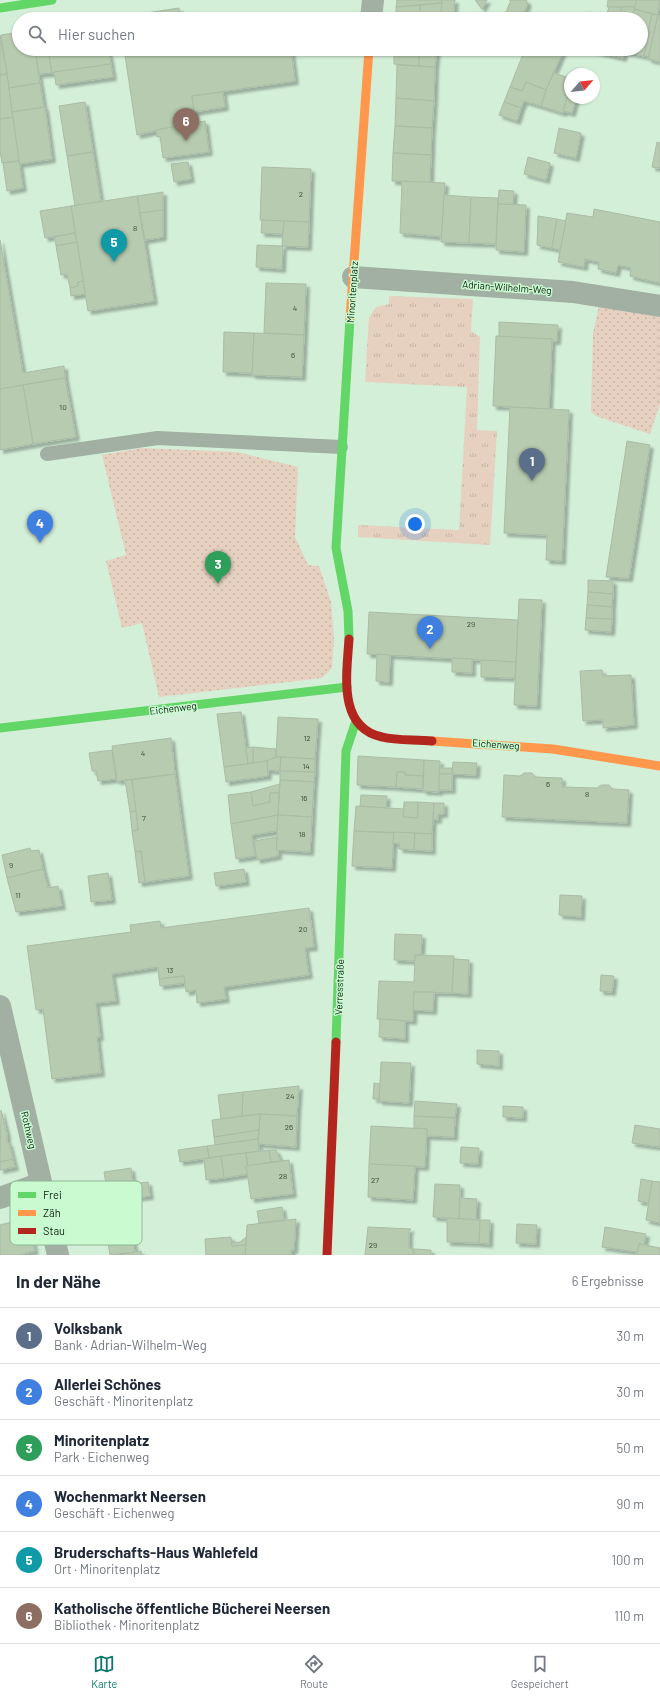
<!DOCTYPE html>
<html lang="de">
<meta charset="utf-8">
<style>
:root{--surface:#fff;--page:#f6f6f7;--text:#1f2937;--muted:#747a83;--line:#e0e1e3;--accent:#0f766e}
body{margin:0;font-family:Barlow,sans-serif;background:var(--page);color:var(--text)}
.compass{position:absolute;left:564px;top:68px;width:36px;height:36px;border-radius:50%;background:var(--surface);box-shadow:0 1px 3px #0004;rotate:63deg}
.you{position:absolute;left:415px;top:524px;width:14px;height:14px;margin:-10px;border:3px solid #fff;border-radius:50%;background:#1a73e8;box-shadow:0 0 0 6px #1a73e833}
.badge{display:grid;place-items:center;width:26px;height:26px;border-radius:50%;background:var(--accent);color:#fff;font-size:13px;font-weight:700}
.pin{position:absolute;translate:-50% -33px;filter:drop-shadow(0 1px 2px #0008)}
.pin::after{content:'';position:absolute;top:21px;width:14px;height:12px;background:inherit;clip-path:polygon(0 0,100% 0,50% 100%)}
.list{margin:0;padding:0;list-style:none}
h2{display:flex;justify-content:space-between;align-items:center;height:52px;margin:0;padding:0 16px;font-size:17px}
h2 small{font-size:13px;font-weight:400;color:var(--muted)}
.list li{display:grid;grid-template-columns:26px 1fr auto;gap:12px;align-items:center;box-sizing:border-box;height:56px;padding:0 16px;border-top:1px solid var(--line)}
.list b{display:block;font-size:15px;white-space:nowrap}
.list p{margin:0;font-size:13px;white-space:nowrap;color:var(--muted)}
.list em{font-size:13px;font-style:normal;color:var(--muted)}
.icon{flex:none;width:22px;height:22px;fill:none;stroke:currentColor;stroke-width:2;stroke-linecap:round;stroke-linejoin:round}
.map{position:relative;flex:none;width:660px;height:1255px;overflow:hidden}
.search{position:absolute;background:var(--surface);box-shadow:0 1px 3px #0004;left:12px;right:12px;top:12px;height:44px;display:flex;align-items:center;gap:10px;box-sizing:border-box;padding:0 14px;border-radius:22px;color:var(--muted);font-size:15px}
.sheet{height:388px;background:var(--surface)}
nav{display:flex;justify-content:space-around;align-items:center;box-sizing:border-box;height:56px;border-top:1px solid var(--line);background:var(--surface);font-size:11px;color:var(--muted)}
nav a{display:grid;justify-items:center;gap:2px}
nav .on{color:var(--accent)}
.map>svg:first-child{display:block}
</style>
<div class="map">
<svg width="660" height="1255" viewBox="0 0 660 1255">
<defs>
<pattern id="grass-tufts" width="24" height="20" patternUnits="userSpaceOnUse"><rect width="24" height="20" fill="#e6d0c0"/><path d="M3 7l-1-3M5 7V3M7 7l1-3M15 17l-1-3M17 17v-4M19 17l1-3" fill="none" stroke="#c4b2a4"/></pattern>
<pattern id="park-dots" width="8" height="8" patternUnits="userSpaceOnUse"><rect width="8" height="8" fill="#e6d0c0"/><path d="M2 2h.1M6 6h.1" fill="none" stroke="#c4b2a4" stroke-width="1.8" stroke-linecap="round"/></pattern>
<filter id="shadow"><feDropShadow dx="3.5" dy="3.5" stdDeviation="1" flood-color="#0004"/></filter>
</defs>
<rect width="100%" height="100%" fill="#d4efd8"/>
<polygon fill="url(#grass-tufts)" points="389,296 473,299 471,331 480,337 477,430 497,431 490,545 358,537 358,525 459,530 467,387 365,382 369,317 376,307 389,304"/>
<g fill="url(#park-dots)">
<polygon points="600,301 660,313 660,404 650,434 596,416 591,411 593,333"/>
<polygon points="142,448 237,452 298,467 295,537 308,565 319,566 331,602 334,640 332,668 322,678 159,697 142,623 122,628 106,561 126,555 102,455"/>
</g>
<g fill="#b7cbb0" stroke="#aabba6" filter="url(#shadow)">
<polygon points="397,0 442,0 442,3 396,7"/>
<polygon points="442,0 455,0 453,19 440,19"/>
<polygon points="475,0 487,0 482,9"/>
<polygon points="509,0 527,0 526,2 528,3 521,19 503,19 511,0"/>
<polygon points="608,0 637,0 635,7 607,7"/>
<polygon points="637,0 660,0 658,15 634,9"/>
<polygon points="442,3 440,19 420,19 420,5"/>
<polygon points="420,5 420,19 396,19 396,7"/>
<polygon points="609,7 621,7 621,19 605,19"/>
<polygon points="621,7 635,7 632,19 621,19"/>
<polygon points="179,8 180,18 186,17 186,19 120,19 120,17"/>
<polygon points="634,9 652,14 648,32 651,32 649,34 644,56 624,52 625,49 641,49 641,19 632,19"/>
<polygon points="590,12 606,16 605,19 588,19"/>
<polygon points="652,14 658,15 649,57 644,56 649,34 651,32 648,32"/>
<polygon points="658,15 660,16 660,62 648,59"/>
<polygon points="19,32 19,49 35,49 40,83 9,88 1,35"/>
<polygon points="0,35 7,74 0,75"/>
<polygon points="35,49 48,49 52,73 39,74"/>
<polygon points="48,49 108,49 111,64 52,73"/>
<polygon points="124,49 291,49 295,81 192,96 196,122 137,135"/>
<polygon points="394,49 419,49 419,66 394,64"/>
<polygon points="419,49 437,49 435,67 419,66"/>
<polygon points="525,49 564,49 546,90 526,82 522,91 510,87"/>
<polygon points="585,49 607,49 606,54"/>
<polygon points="607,49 625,49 623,58 606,54"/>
<polygon points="111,64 113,77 56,85 54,72"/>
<polygon points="397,65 435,67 434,101 396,98"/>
<polygon points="554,73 570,78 570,89 563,113 541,106 546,90"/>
<polygon points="7,74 13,117 0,119 0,75"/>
<polygon points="526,82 546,90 541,106 524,101 521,108 504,102 510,87 522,91"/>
<polygon points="40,83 44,108 12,112 9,88"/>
<polygon points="570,89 570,98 576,98 572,113 563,111"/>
<polygon points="223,92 225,107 194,112 192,96"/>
<polygon points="396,98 434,101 432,128 395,126"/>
<polygon points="85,102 93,152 67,156 59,106"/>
<polygon points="504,102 521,108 517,121 499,115"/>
<polygon points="45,107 52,159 19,164 12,112"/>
<polygon points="13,117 19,161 2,163 0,151 0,119"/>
<polygon points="205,121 209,152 163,158 160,136 157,137 156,130"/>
<polygon points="395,126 432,128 431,155 393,153"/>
<polygon points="559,128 581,133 576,158 554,153"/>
<polygon points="657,142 660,143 660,168 652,167"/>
<polygon points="93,152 101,202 75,206 67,156"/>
<polygon points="393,153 431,155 430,183 392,181"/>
<polygon points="528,157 550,163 546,180 524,174"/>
<polygon points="19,161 23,188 7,191 3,163"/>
<polygon points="188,162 191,179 174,182 171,164"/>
<polygon points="262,167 311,169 309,222 260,220"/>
<polygon points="402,181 445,183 442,237 400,233"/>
<polygon points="499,190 514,191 513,205 498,204"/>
<polygon points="163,192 163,210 140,213 137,196"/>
<polygon points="444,195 471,197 469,243 441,242"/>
<polygon points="137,196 154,301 88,311 71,206"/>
<polygon points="471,197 498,198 496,244 469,243"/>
<polygon points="498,204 526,205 524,252 496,250"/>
<polygon points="71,206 75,233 45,238 40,211"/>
<polygon points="594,209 660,222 660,283 630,276 631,268 618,265 616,273 598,269 599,262 585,259 584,267 558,262 567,213 593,217"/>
<polygon points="163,210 163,237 145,240 140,213"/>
<polygon points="538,216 557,219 552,248 537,245"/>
<polygon points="557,219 566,221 560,250 552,248"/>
<polygon points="262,220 284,221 283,234 261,233"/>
<polygon points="284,221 309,222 308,247 282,246"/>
<polygon points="75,233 77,242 56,246 55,237"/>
<polygon points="0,240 23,373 64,366 65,378 0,389"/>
<polygon points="77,242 83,281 78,282 78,286 70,288 67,274 61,275 56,246"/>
<polygon points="257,245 283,246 282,269 256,267"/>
<polygon points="83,281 85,294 71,296 70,288 78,286 78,282"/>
<polygon points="266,283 306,284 304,335 264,333"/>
<polygon points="499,322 558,325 557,341 552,341 552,339 499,337"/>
<polygon points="224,332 254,333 252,373 223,372"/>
<polygon points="254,333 304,335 302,377 252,375"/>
<polygon points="496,336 552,339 549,409 493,406"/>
<polygon points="65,378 76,437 33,444 23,385"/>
<polygon points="23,385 33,444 0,450 0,389"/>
<polygon points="510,407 569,410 562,561 546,560 547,535 504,533"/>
<polygon points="627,441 650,445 629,578 606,577"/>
<polygon points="588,580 613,581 613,594 588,592"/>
<polygon points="588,592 613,594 612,607 587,605"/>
<polygon points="519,599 542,600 537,706 514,705"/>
<polygon points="587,605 612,607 612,619 586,618"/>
<polygon points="369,612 518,620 516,662 367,654"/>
<polygon points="586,618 612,619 611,632 585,630"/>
<polygon points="377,654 390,655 389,682 376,681"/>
<polygon points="452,658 472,659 472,673 452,672"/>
<polygon points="481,660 516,662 515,678 481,677"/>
<polygon points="602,670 603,676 631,675 634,725 603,728 603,720 583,721 580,671"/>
<polygon points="241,712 248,764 224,767 217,714"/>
<polygon points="278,717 318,719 315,759 276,757"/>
<polygon points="171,738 175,774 117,781 112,746"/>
<polygon points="253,747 276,749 276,757 267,761 253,763"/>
<polygon points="253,747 253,763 248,764 246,748"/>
<polygon points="112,750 116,779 98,781 96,771 92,771 89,753"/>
<polygon points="358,756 424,760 423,776 405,775 405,772 397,772 396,787 357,785"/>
<polygon points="276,757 281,757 280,771 267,770 267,761"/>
<polygon points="281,757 315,759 315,772 280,771"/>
<polygon points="424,760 440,761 439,792 423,791"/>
<polygon points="267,761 268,776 226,782 224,767"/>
<polygon points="453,762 477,763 476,775 452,774"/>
<polygon points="440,768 452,768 452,774 439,774"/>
<polygon points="280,771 315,772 314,782 280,780"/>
<polygon points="397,772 405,772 405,775 423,776 422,789 396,787"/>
<polygon points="524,773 532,773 535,777 562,778 562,787 597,788 601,785 609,785 612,789 629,790 627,823 502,817 504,775 520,776"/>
<polygon points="175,774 189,876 145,882 141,851 135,852 132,831 138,830 132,780"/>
<rect x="439" y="774" width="13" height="16"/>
<polygon points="125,780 132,780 136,811 130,812"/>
<polygon points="280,780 314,782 312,817 278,815"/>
<polygon points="280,784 279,793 270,793 270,802 253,806 251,792"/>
<polygon points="251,792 253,806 270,802 270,793 279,793 278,815 231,824 228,795"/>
<polygon points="361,795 387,796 386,808 360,806"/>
<polygon points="404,802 418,802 418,818 403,817"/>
<polygon points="418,802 434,803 432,834 354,831 356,806 404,809 403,817 418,818"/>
<polygon points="434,803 444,803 444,814 438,814 438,820 433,819"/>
<polygon points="136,811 138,830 132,831 130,812"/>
<polygon points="278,815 277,831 252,835 255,856 236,859 231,824"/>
<polygon points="278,815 312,817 310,852 276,850"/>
<polygon points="354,831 394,833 392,868 352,866"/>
<polygon points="394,832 415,833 414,850 399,849 400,844 393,843"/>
<polygon points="415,833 432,834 432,851 414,850"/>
<polygon points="277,837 276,850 278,850 278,856 257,860 254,841"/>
<polygon points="30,848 31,851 39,850 43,869 7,878 2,855"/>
<polygon points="141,851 145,882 139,883 135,852"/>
<polygon points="43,869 48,888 58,886 62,906 16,912 7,878"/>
<polygon points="244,869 246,882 216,886 214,873"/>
<polygon points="108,873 112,900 91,902 88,876"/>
<polygon points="560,895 582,896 581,917 559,915"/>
<polygon points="309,908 314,947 305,948 309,975 224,987 226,999 197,1003 196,990 186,992 184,976 159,979 158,967 112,974 116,1001 96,1003 100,1037 97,1037 101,1073 52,1079 43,1009 36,1010 27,946 131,932 130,925 160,921 161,928"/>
<polygon points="395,934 422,935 421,955 415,955 415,961 394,960"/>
<polygon points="415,955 454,956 452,993 414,992 413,1021 377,1019 379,981 414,982"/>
<polygon points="454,959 469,960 468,994 452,993"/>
<polygon points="601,975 614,976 612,992 600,991"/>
<polygon points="184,976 185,983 160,986 159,979"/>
<polygon points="414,992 434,992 433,1011 413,1010"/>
<polygon points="380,1019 405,1021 405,1039 379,1037"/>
<polygon points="477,1050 499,1051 499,1066 477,1064"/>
<polygon points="381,1062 411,1063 409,1103 379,1101"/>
<polygon points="374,1083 380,1084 379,1099 373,1099"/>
<polygon points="299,1086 297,1116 260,1114 242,1116 243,1092"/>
<polygon points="243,1092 242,1116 221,1119 218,1095"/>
<polygon points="415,1101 457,1104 455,1118 414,1116"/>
<polygon points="503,1106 523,1107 523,1118 503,1117"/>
<polygon points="1,1110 7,1134 7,1142 9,1143 13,1159 0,1162"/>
<polygon points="260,1114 297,1116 296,1147 258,1144"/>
<polygon points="260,1114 259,1130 214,1137 212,1120"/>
<polygon points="414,1116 455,1118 454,1137 427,1136 427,1129 414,1128"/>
<polygon points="635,1125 660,1129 660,1147 632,1143"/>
<polygon points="371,1126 427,1129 425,1167 369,1164"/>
<polygon points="259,1130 258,1139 215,1145 214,1137"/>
<polygon points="258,1139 259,1151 209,1158 207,1146"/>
<polygon points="207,1146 209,1158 180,1162 178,1150"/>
<polygon points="461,1147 479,1148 478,1164 460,1163"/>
<polygon points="269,1150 271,1162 248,1166 246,1153"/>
<polygon points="269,1150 276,1150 281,1161 271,1162"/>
<polygon points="246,1153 248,1174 224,1178 221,1156"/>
<polygon points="221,1156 224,1178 206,1180 204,1159"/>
<polygon points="13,1159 15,1167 0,1170 0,1162"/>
<polygon points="289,1160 293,1194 251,1199 246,1166"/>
<polygon points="369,1164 415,1166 413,1200 368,1197"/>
<polygon points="131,1168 133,1182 106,1184 104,1172"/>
<polygon points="641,1179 652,1181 649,1203 638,1201"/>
<polygon points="652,1181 660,1182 660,1223 646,1220"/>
<polygon points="148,1182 150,1196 133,1198 131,1184"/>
<polygon points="435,1184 460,1185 459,1219 433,1217"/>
<polygon points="460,1198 477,1199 476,1220 459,1219"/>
<polygon points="282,1207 284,1220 259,1223 257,1211"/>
<polygon points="27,1218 35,1251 19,1255 0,1255 0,1225"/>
<polygon points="447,1218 480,1220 479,1243 447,1242"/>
<polygon points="296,1219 294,1250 291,1250 291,1255 245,1255 247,1225"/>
<polygon points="480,1220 490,1220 489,1244 479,1243"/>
<polygon points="517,1224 537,1225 536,1244 516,1243"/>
<polygon points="368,1227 411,1229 409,1231 409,1248 414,1249 414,1255 365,1255"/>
<polygon points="605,1227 646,1234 644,1245 639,1244 638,1252 602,1247"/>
<polygon points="231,1237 232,1246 246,1245 245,1255 206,1255 205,1239"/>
<polygon points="245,1238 246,1238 246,1245 232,1246 231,1243 240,1242"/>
<polygon points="133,1240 135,1252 110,1255 108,1243"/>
<polygon points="639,1244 660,1248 660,1255 637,1255"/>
<polygon points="414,1249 431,1250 431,1255 414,1255"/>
<polygon points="141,1251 142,1255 115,1255 135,1252"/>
</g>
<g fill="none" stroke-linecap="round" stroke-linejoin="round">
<polyline stroke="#a1b0a2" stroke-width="14" points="47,454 158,438 341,447"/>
<g stroke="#a1b0a2" stroke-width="22">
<polyline points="371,19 373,0"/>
<polyline points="353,277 573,292 660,306"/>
<polyline points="0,1006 58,1255"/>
<polyline points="0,1198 41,1183"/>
</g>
<g stroke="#63d668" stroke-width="9">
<polyline points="0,8 52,0"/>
<polyline points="349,639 348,611 336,548 350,319"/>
<polyline points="0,728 347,687"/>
<polyline points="336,1042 346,751 356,721"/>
</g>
<g stroke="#ff974d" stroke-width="9">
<polyline points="350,319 369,49"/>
<polyline points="432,741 553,749 660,766"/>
</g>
<g stroke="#b3261e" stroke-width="9">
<path d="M349 639C347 673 337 727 382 737 398 741 416 739 432 741"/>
<polyline points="327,1255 336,1042"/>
</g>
</g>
<g text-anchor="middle" stroke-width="3" stroke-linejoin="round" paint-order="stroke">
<g font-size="8" fill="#364837">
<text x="301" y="197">2</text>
<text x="135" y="231">8</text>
<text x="295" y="311">4</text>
<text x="293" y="358">6</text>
<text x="63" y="410">10</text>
<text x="471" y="627">29</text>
<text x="307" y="741">12</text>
<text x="143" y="756">4</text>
<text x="306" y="769">14</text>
<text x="548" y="787">6</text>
<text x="587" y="797">8</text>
<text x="304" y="801">16</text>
<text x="144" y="821">7</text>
<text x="302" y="837">18</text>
<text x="11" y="868">9</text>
<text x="18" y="898">11</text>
<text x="303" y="932">20</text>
<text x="170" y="973">13</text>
<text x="290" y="1099">24</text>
<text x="289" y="1130">26</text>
<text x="283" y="1179">28</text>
<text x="375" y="1183">27</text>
<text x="373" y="1248">29</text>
</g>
<g font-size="10" fill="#0b1d0f" stroke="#c9fad0">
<text transform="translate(507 287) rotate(4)" y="4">Adrian-Wilhelm-Weg</text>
<text transform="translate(352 292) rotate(-86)" y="4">Minoritenplatz</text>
<text transform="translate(173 708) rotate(-7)" y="4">Eichenweg</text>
<text transform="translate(496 744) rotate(4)" y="4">Eichenweg</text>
<text transform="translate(339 987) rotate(-88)" y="4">Verresstraße</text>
<text transform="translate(29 1130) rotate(77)" y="4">Rothweg</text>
</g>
</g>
<rect x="10" y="1181" width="132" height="64" rx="6" fill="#c9fad0" stroke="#90b896" stroke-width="1"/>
<rect x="18" y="1192" width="18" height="6" fill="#63d668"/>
<rect x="18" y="1210" width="18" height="6" fill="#ff974d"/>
<rect x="18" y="1228" width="18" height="6" fill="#b3261e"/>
<g font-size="11" fill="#0b1d0f">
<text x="43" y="1199">Frei</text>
<text x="43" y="1217">Zäh</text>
<text x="43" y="1235">Stau</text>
</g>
</svg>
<svg class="compass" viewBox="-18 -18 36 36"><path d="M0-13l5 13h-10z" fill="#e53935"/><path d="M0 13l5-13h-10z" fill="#747a83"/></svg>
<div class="you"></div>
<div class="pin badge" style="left:532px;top:481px;background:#5c6f8a">1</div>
<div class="pin badge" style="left:430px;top:649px;background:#3f7fe0">2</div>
<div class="pin badge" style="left:218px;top:584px;background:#2e9e5b">3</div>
<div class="pin badge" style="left:40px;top:543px;background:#3f7fe0">4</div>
<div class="pin badge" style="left:114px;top:262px;background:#0f9aa8">5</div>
<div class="pin badge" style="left:186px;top:141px;background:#8d6e63">6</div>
<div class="search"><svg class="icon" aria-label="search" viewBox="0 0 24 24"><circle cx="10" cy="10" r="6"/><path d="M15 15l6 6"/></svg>Hier suchen</div>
</div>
<section class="sheet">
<h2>In der Nähe<small>6 Ergebnisse</small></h2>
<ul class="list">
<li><span class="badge" style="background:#5c6f8a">1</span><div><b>Volksbank</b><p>Bank · Adrian-Wilhelm-Weg</p></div><em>30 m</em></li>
<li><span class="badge" style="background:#3f7fe0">2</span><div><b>Allerlei Schönes</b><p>Geschäft · Minoritenplatz</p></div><em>30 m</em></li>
<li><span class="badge" style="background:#2e9e5b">3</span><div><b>Minoritenplatz</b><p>Park · Eichenweg</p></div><em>50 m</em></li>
<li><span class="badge" style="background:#3f7fe0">4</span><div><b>Wochenmarkt Neersen</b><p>Geschäft · Eichenweg</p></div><em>90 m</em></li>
<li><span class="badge" style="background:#0f9aa8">5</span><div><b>Bruderschafts-Haus Wahlefeld</b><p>Ort · Minoritenplatz</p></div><em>100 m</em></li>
<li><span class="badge" style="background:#8d6e63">6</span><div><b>Katholische öffentliche Bücherei Neersen</b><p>Bibliothek · Minoritenplatz</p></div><em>110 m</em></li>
</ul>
</section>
<nav>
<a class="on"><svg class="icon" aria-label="map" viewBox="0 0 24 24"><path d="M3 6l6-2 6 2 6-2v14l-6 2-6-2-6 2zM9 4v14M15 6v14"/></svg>Karte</a>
<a><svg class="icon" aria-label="directions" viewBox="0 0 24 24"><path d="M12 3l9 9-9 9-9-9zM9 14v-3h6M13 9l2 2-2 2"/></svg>Route</a>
<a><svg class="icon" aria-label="saved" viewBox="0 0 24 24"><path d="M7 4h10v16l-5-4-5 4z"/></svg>Gespeichert</a>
</nav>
